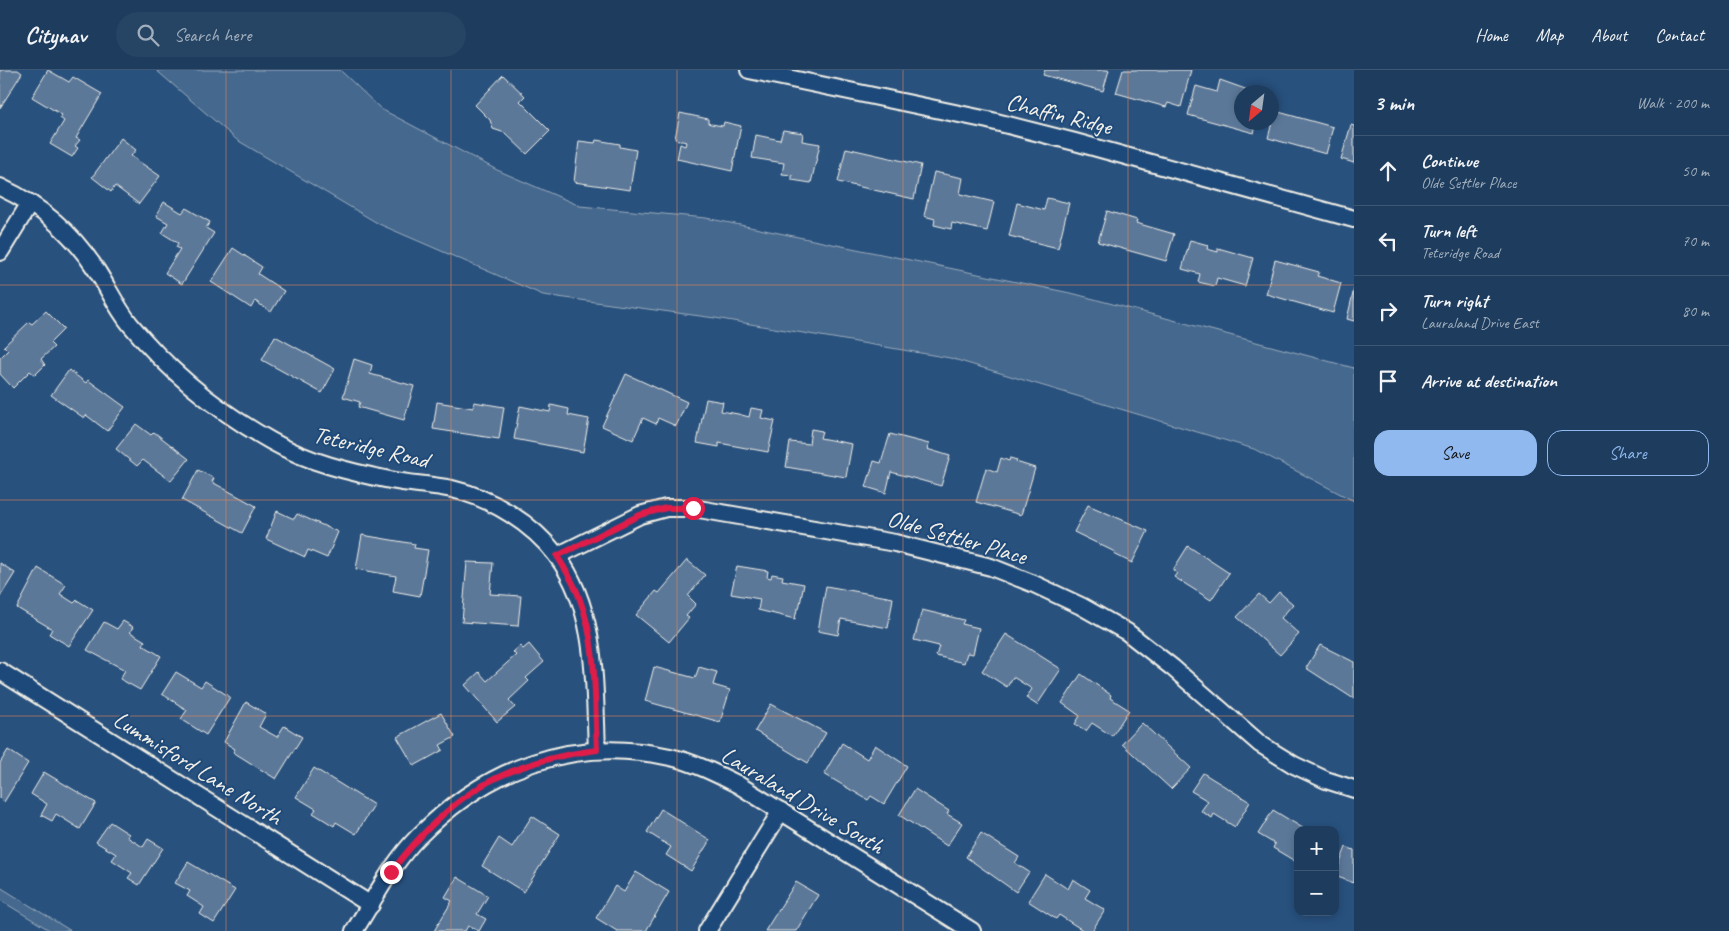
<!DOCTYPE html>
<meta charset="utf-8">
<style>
:root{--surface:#1e3d5e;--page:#264464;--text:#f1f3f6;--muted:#a1aebc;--line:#3c5673;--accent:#90b9f0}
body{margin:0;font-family:Caveat,sans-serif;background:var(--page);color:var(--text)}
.controls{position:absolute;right:15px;bottom:15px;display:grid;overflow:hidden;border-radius:10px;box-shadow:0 2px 8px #0003}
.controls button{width:45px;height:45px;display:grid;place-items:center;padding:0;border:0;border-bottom:1px solid var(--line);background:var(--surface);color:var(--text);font:25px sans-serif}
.compass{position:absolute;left:1234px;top:15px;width:45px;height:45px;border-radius:50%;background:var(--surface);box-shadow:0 2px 8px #0003;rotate:209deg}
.stop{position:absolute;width:15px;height:15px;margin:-11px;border:4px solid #e11d48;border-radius:50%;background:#fff}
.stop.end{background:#e11d48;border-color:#fff;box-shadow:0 1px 5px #0008}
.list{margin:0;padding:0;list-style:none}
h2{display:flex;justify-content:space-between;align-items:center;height:65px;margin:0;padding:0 20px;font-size:21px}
h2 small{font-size:16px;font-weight:400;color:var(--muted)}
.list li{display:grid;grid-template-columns:32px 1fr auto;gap:15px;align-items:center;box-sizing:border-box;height:70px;padding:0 20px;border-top:1px solid var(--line)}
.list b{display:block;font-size:19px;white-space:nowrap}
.list p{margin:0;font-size:16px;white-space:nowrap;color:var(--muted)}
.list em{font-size:16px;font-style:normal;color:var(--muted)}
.actions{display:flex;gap:10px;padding:15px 20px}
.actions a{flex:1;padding:11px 0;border:1px solid var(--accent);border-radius:15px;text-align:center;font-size:18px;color:var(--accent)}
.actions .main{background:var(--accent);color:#111}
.icon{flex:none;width:28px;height:28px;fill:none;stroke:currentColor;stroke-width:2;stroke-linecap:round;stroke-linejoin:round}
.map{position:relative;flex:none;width:1354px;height:861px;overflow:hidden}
header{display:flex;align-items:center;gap:30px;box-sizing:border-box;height:70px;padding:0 25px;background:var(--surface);border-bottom:1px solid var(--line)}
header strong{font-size:24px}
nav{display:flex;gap:28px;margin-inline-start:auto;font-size:18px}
.search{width:350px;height:45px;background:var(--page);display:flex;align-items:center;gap:12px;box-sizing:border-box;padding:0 18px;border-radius:28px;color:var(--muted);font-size:19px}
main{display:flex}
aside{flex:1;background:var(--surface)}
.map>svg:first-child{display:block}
</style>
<header>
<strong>Citynav</strong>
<div class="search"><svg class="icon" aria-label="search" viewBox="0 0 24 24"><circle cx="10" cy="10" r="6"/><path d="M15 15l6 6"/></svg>Search here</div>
<nav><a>Home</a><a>Map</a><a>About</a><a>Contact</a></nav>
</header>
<main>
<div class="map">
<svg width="1354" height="861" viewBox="0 0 1354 861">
<rect width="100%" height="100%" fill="#28517e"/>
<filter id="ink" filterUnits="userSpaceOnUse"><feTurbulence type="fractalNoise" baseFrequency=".02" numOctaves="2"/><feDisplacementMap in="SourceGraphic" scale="10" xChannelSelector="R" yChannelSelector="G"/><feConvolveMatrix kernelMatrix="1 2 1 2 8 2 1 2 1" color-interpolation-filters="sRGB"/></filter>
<g filter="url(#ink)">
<g fill="#45688e" stroke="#9cacbb">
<polygon points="156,0 340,0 381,39 497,100 580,136 706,148 1075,224 1354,298 1354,431 1254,379 950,288 715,248 543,225 379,154 237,70"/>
<polygon points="0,817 71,861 51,861 0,830"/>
</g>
<g fill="#5b7899" stroke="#f4f1e8">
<polygon points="0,0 18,0 22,3 0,38"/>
<polygon points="48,0 69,12 73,7 102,24 76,68 80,70 75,76 78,78 72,87 50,74 64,51 60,48 62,45 32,27"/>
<polygon points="1045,0 1109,0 1103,21 1043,5"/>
<polygon points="1123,0 1191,0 1181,37 1168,33 1166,37 1116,23"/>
<polygon points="503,5 525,26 520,31 550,61 527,84 505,63 493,59 490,50 475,35"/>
<polygon points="1220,10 1251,21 1242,22 1242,52 1257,52 1254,63 1188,45 1196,16 1217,22"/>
<polygon points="1275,41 1333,57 1326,84 1268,68"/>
<polygon points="680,43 708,49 708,53 711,54 723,56 724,52 741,56 732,101 677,89 680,74 685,76 686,72 675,69"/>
<polygon points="1351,55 1354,56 1354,93 1341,89"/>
<polygon points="783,60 803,63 802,71 820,74 811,113 792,110 792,105 782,104 784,93 752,88 756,65 780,70"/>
<polygon points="121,68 136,80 131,86 160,106 139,134 115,116 111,122 92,107"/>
<polygon points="596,70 620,74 620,77 636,80 630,120 574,112 579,71 595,73"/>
<polygon points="846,78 921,95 914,129 838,112"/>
<polygon points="934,102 963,108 960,124 994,132 987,161 952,153 951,159 934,155 935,149 924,146"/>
<polygon points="1047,128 1069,133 1058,178 1009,166 1017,133 1044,140"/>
<polygon points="164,132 182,143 186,138 210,152 206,158 214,163 182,214 165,203 180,179 176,177 178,173 162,163 168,153 156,146"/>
<polygon points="1107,141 1137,150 1136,153 1174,164 1166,191 1098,172"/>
<polygon points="1190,170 1208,175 1207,179 1218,182 1218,178 1253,188 1245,216 1217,208 1215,216 1198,212 1200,204 1182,199"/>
<polygon points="233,178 262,197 258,204 284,221 271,242 255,231 251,238 211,212"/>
<polygon points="1275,190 1319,202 1317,206 1341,213 1333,243 1266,224"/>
<polygon points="1354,219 1354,251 1347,249"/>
<polygon points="46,241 64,259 50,273 54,277 41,289 45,295 35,305 30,301 13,318 0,304 0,288 8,280 4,276 29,252 32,254"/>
<polygon points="275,266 335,299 322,323 262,290"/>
<polygon points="354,289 372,295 370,304 414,316 404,350 358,337 360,332 343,327"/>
<polygon points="69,300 86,313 88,310 125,337 107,361 86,345 84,348 51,325"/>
<polygon points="626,304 687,332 676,356 658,348 656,354 643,348 633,370 602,356"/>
<polygon points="706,329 723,332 721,341 738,344 749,347 751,338 763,340 761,348 775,351 768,382 719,373 719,377 697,373"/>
<polygon points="437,332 473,338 474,332 504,337 499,369 433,359"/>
<polygon points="551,335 569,339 568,345 589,349 583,382 514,369 520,336 550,342"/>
<polygon points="136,354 151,365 154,362 189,389 171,411 143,390 137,396 116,379"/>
<polygon points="811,359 822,361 820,368 852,374 846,407 786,397 790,372 809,374"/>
<polygon points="890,364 929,374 927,379 950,386 941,416 891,402 886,423 866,417 874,391 881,393"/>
<polygon points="1001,388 1009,391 1010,388 1017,390 1016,392 1035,398 1021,445 976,432 986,398 997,402"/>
<polygon points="198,400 214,408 212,412 256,436 242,463 182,430"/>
<polygon points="1088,435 1148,461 1132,493 1114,484 1115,482 1074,462"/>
<polygon points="277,441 294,449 297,444 338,462 327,488 308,480 305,487 266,469"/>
<polygon points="362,465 415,474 414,478 428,480 420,526 393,521 396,506 356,499"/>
<polygon points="1188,476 1229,503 1211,530 1174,507 1177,503 1173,500"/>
<polygon points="687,490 705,505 688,526 696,534 686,546 689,548 669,572 636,545 656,521 659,523"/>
<polygon points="467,492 493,493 490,524 521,526 518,556 462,552"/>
<polygon points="0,493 15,503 0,527"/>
<polygon points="737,496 768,501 767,507 771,508 772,504 783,506 782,510 804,514 799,539 797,539 795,549 758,540 760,529 731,524"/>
<polygon points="38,498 66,515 60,524 74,533 77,530 93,540 69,576 49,564 52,559 17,538"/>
<polygon points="826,516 893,528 888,558 841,549 838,565 818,561"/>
<polygon points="1279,522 1293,534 1281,548 1299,564 1280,585 1237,547 1259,524 1269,533"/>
<polygon points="922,540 964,550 962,554 979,558 973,584 967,583 964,593 936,586 939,576 914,570"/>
<polygon points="123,551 133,557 130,562 145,571 143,575 161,586 140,620 120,609 125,600 87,580 104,552 117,559"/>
<polygon points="1006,564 1061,599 1037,635 1026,628 1032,619 1013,607 1007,617 982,601"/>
<polygon points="529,574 544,592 526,608 529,611 509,630 515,637 497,652 465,615 479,602 487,611 516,585 513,582 520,576 523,579"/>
<polygon points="1320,575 1354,592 1354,629 1306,598"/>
<polygon points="654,597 695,608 699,597 717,602 713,615 730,620 720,652 645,631"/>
<polygon points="176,602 201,617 205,611 230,627 206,665 181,649 187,640 162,624"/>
<polygon points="1081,604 1111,625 1110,628 1129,640 1112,666 1092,653 1086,661 1075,654 1080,646 1062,633"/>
<polygon points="246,632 266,644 259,657 277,667 284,656 302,667 276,709 233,682 235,679 224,672"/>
<polygon points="771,634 826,663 808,693 755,661"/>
<polygon points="441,643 455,667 440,675 443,680 414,696 397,667"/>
<polygon points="1142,653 1191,698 1171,719 1122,674"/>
<polygon points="842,673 867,689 875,675 907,696 884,734 871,726 868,730 824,704"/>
<polygon points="8,680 28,693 4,732 0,729 0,693"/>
<polygon points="314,698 374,735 356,764 336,752 334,756 313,743 316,739 296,727"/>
<polygon points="44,702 96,733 80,759 56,744 52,751 41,745 47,734 31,724"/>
<polygon points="1203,703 1250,732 1235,757 1214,744 1212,748 1201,741 1208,731 1191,721"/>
<polygon points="915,719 949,741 947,744 962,753 947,776 899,745"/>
<polygon points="661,739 710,770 691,801 666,785 671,777 647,762"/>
<polygon points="1273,740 1306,760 1298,760 1298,793 1273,778 1275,774 1258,764"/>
<polygon points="532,746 560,764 524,822 482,796 499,768 512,777"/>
<polygon points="110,752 129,764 127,767 143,777 148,769 163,778 139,815 128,808 132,803 112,790 116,784 96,772"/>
<polygon points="981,763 1019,787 1015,793 1029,802 1016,822 966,787"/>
<polygon points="1346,777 1354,780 1354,813 1335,806"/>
<polygon points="188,792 235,820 214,853 200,844 204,837 187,826 190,821 175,813"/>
<polygon points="636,802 669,822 646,861 617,861 596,848 615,816 624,822"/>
<polygon points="1045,804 1068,819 1073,809 1090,820 1085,828 1105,840 1092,861 1084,861 1059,845 1056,849 1028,831"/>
<polygon points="457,807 488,826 477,844 486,849 479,861 468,856 465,861 434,861 452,831 445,827"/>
<polygon points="796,812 818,825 796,861 765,861"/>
</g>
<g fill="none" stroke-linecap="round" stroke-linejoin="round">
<defs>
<g id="street">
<polyline points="749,0 988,50 1075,72 1354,149"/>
<path d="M0 117C41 136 72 162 97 201 108 218 117 238 130 254 170 303 216 340 271 371 308 392 349 402 390 410 411 414 432 415 452 419 491 428 532 453 557 486 598 542 594 614 597 680"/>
<polyline points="0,182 30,133"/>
<polyline points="557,486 640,445 666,438 693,438 895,473 991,497 1034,514 1081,536 1127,562 1173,598 1260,674 1294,695 1326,710 1354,719"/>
<polyline points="0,601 371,835"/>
<path d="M354 861C374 830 392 793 418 767 486 698 573 665 670 687 693 692 715 703 737 714L972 861"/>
<polyline points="707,861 781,741"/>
</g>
</defs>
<use href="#street" stroke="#f4f1e8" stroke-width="20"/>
<use href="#street" stroke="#1f4a7a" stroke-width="16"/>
</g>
</g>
<g fill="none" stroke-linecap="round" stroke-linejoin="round" filter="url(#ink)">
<path stroke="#e11d48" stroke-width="6" d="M391 802C449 726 501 692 597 680 594 630 598 575 579 527 574 513 565 499 557 486L640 445 666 438H693"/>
</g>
<path fill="none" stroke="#ec874e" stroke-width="1" stroke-opacity="0.55" d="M226 0V861M451 0V861M677 0V861M903 0V861M1128 0V861M0 215H1354M0 430H1354M0 646H1354"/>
<g text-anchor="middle" stroke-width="4" stroke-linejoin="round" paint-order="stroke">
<g font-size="24" fill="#f4f1e8" stroke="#1f4a7a">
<text transform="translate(1059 44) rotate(14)" y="8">Chaffin Ridge</text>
<text transform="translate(371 377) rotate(13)" y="8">Teteridge Road</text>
<text transform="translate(957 467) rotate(16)" y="8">Olde Settler Place</text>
<text transform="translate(198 698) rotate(32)" y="8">Lummisford Lane North</text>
<text transform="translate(803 730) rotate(31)" y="8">Lauraland Drive South</text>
</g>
</g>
</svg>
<div class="controls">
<button>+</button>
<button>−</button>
</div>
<svg class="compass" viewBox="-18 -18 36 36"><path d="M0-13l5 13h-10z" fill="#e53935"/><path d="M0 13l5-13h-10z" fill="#a1aebc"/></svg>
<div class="stop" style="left:693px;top:438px"></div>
<div class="stop end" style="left:391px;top:802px"></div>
</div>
<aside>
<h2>3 min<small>Walk · 200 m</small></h2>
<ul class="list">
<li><svg class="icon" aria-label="ahead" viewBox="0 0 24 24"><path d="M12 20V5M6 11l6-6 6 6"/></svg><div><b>Continue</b><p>Olde Settler Place</p></div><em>50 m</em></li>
<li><svg class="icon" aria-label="left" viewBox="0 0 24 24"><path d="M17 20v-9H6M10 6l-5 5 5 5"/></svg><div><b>Turn left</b><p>Teteridge Road</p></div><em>70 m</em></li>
<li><svg class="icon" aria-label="right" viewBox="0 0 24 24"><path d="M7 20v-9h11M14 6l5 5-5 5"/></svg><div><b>Turn right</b><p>Lauraland Drive East</p></div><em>80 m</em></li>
<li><svg class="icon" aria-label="arrive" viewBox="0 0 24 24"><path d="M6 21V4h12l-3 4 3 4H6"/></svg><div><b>Arrive at destination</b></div></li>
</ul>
<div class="actions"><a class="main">Save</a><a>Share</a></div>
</aside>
</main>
